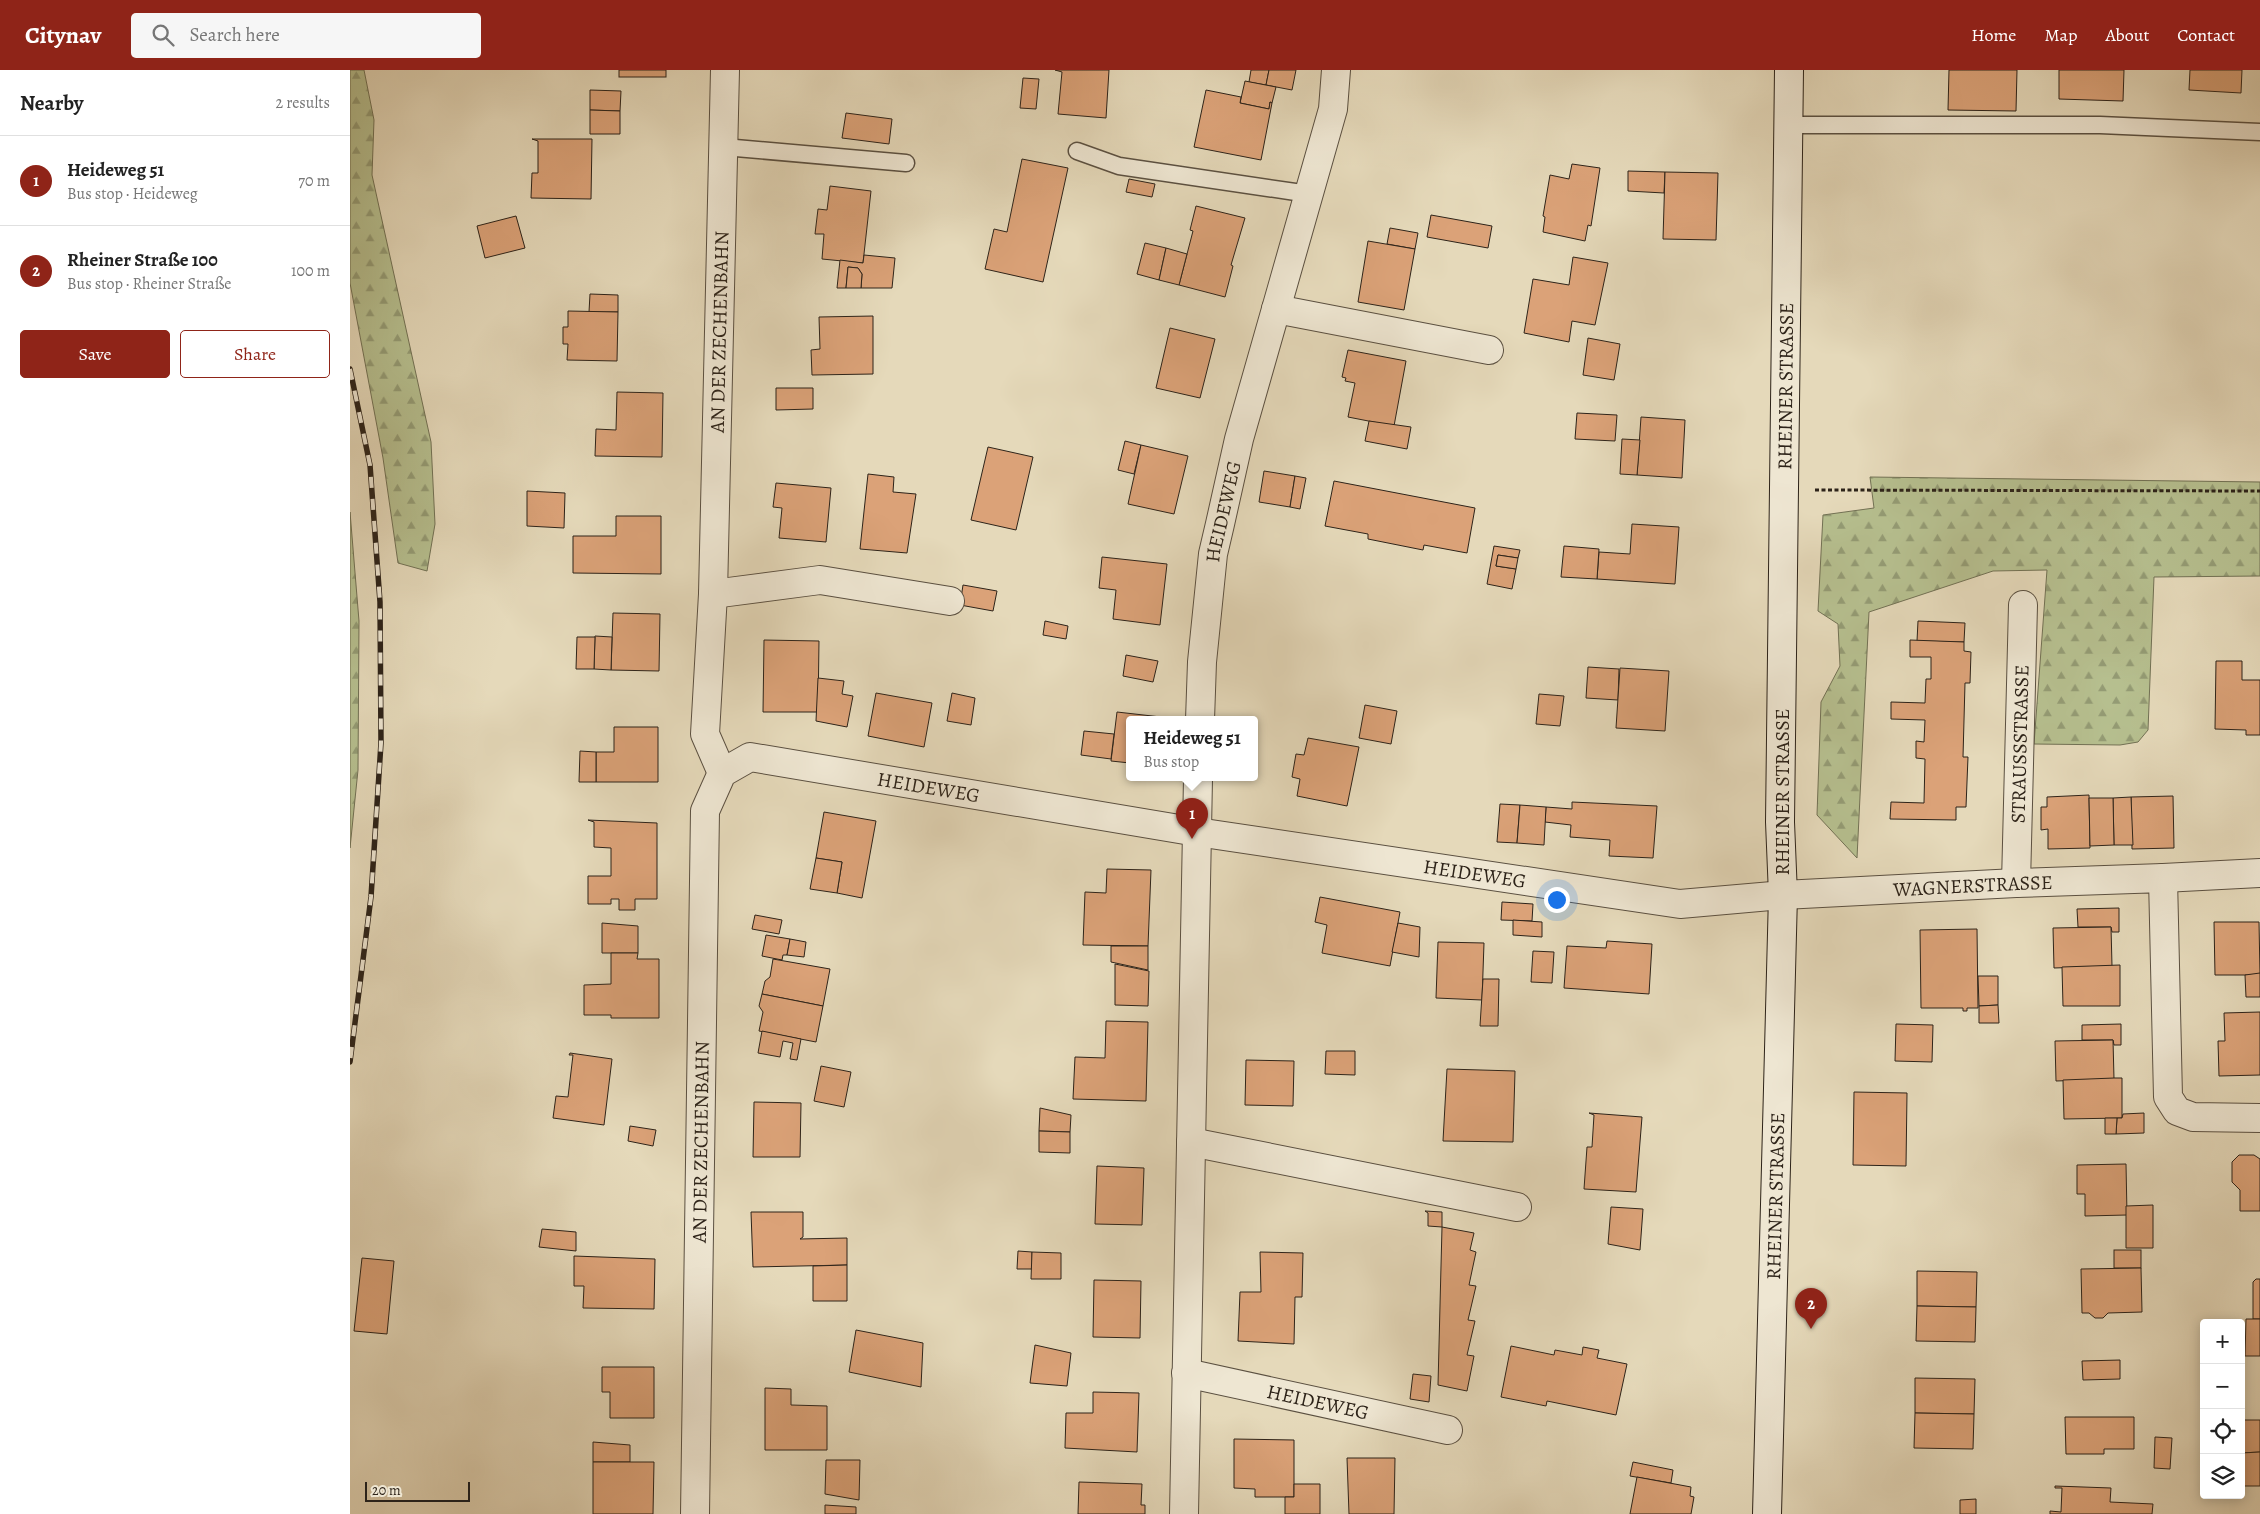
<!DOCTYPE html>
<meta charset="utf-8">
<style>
:root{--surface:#fff;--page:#f6f6f6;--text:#222;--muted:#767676;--line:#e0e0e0;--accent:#8f2418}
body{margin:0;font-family:Alegreya,serif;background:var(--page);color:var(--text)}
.controls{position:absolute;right:15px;bottom:15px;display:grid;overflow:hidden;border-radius:5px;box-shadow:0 2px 12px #0003}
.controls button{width:45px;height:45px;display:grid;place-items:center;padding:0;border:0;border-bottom:1px solid var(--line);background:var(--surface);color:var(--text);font:25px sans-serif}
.scale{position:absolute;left:15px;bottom:12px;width:105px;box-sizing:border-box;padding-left:5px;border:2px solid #2d2319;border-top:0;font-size:14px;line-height:18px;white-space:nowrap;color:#2d2319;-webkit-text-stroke:4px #eee6d2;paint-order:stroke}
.you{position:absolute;left:1206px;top:829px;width:18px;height:18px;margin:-12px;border:4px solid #fff;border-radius:50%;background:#1a73e8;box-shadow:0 0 0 8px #1a73e833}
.badge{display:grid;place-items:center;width:32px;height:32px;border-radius:50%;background:var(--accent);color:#fff;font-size:16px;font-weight:700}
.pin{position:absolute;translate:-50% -41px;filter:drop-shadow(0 1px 2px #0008)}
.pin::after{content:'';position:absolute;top:26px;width:18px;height:15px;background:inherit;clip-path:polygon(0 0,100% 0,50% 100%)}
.popup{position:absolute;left:776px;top:646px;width:132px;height:65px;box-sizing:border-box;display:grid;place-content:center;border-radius:5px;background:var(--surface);filter:drop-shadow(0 1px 4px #0005);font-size:16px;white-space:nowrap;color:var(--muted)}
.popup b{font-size:19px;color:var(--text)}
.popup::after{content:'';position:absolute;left:50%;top:100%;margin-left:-10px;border:10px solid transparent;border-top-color:var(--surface)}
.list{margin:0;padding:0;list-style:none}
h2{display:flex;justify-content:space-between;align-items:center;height:65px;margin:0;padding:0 20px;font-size:21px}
h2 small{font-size:16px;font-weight:400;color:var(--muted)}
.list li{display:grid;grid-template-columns:32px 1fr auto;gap:15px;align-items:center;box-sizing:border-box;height:90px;padding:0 20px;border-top:1px solid var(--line)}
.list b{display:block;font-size:19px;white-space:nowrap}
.list p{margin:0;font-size:16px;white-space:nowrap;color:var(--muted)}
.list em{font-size:16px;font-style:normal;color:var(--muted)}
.actions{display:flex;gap:10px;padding:15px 20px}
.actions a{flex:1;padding:11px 0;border:1px solid var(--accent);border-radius:5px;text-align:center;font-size:18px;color:var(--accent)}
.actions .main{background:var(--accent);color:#fff}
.icon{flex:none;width:28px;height:28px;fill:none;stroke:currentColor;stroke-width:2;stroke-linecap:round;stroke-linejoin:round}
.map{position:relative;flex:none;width:1910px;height:1444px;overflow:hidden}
header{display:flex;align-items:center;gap:30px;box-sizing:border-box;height:70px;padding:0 25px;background:var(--accent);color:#fff}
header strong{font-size:24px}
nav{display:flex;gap:28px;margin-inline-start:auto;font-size:18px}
.search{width:350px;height:45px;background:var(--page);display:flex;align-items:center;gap:12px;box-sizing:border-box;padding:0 18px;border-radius:5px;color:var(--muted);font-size:19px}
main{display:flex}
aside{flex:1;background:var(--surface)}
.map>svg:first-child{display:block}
</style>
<header>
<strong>Citynav</strong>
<div class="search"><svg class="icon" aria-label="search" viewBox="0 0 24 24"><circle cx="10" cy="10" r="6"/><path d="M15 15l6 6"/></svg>Search here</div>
<nav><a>Home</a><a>Map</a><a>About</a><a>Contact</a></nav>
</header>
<main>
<aside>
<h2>Nearby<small>2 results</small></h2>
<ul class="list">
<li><span class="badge">1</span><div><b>Heideweg 51</b><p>Bus stop · Heideweg</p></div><em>70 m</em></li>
<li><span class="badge">2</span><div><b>Rheiner Straße 100</b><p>Bus stop · Rheiner Straße</p></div><em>100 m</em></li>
</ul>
<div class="actions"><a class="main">Save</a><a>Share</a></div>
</aside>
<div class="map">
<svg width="1910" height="1444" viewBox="0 0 1910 1444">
<defs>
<pattern id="forest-firs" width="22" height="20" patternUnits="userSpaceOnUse" patternTransform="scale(1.25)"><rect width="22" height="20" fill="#b6bf8f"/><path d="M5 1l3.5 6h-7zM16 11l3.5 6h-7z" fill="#949b74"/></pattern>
</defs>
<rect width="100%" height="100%" fill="#e5d9ba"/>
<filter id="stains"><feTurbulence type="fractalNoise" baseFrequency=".004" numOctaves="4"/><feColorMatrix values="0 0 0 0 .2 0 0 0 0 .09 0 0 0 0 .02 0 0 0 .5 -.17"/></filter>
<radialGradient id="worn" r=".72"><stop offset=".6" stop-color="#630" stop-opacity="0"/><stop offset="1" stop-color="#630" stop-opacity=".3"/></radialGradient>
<g fill="url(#forest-firs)" stroke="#727154">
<polygon points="0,0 14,0 24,50 22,105 81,372 85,454 77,501 48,493 33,388 0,213"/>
<polygon points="1520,407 1910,412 1910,506 1804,507 1798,660 1788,672 1770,675 1684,674 1697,500 1643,501 1519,542 1507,788 1467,745 1471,632 1490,596 1488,554 1468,541 1473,445 1524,438"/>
<polygon points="0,442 9,551 8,700 0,778"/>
</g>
<g fill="#dba278" stroke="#2d2319">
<rect x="269" y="0" width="47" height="7"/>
<polygon points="759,0 756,48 708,44 712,2 705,0"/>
<polygon points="901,0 919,0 916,15 899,12"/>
<polygon points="919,0 946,0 942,20 916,15"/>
<polygon points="1599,0 1667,0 1666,41 1598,40"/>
<polygon points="1709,0 1774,0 1773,31 1709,29"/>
<polygon points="1840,0 1892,0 1891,23 1839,20"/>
<polygon points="673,8 689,9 686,39 670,38"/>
<polygon points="895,11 926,17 922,33 920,32 919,39 890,33"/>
<polygon points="240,20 271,21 270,41 240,40"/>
<polygon points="856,20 891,27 890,33 919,39 920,32 922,33 911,90 844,77"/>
<polygon points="240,40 270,41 270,64 240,64"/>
<polygon points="496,43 542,49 539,74 492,68"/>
<polygon points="182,69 242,69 241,129 181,128 182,103 188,103 188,71"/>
<polygon points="672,89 718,98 693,212 635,199 644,159 657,162"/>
<polygon points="1222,94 1250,98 1241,156 1238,155 1235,171 1193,162 1195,147 1193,146 1200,105 1219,109"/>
<polygon points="1278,101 1315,102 1314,123 1278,121"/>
<polygon points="1315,102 1368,103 1366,170 1313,169"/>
<polygon points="779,109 805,114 802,127 776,122"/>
<polygon points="480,116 521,121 513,193 472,189 474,164 465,164 468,139 477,140"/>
<polygon points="846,136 895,148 881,195 883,196 875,227 829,215 843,161 840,160"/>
<polygon points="1081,145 1142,156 1138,178 1077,167"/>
<polygon points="166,146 175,178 135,188 127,156"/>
<polygon points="1040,158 1068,163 1065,179 1037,174"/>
<polygon points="1018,171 1065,179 1054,240 1008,232"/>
<polygon points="795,173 816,178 809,210 787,204"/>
<polygon points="816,178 837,184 829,215 809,210"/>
<polygon points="514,185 545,188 542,218 511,218 512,204 508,198 498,197 496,218 487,218 490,190 513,193"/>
<polygon points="1223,187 1258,193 1245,255 1222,251 1219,272 1174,263 1183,209 1219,215"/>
<polygon points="498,197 508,198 512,204 511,218 496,218"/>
<polygon points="240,224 268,225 268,242 239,242"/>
<polygon points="218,241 268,242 267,291 217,290 218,274 213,274 213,257 218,257"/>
<polygon points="523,246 523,304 462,305 461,280 470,279 469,247"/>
<polygon points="820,258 865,269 850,328 806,318"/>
<polygon points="1238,268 1270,274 1264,310 1233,305"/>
<polygon points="998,280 1056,291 1044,356 998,347 1005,313 995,311 996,308 992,307"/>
<polygon points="426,318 463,318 463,339 426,340"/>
<polygon points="267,322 313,323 312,387 245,386 246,359 266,360"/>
<polygon points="1227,343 1267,345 1265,371 1225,369"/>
<polygon points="1291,347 1335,350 1332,408 1287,405"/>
<polygon points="1019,351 1061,357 1057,379 1015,371"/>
<polygon points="1272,369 1290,370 1287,405 1270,404"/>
<polygon points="775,371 791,375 784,404 768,400"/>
<polygon points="791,375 838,386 824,444 778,434"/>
<polygon points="638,377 683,387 666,460 621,450"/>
<polygon points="914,401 945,406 940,437 909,432"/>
<polygon points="518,404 544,407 543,422 566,424 557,483 510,479"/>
<polygon points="945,406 956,408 950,439 940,437"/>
<polygon points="984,411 1125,438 1117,483 1074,475 1073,480 1018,469 1018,464 975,456"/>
<polygon points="426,413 481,418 476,472 429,468 432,438 423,437"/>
<polygon points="177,421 215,423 214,458 177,456"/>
<polygon points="266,446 311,446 311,504 223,503 223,466 266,466"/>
<polygon points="1282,454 1329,457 1325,514 1247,509 1249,482 1280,484"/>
<polygon points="1144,476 1170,480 1168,488 1148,485 1146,496 1166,499 1162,519 1137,514"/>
<polygon points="1214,476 1249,479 1247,509 1211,507"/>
<polygon points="1148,485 1168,488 1166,499 1146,496"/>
<polygon points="752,487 817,494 810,555 763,549 766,520 749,518"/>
<polygon points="613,515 647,521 643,541 610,535"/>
<polygon points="263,543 310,544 309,601 261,600"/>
<polygon points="695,551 718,556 716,569 693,565"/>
<polygon points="1568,551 1615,553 1614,572 1567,571"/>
<polygon points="245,566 262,567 261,600 244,599"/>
<polygon points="227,567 245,567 244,599 226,599"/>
<polygon points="414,570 469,571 468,642 413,642"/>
<polygon points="1560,570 1614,572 1614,581 1621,582 1620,613 1615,613 1613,687 1618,687 1616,737 1606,737 1606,750 1540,749 1541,732 1574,733 1575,689 1566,688 1566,671 1574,672 1575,650 1541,649 1541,632 1575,633 1576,609 1581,609 1581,587 1560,587"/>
<polygon points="776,585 808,591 803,612 773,606"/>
<polygon points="1866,591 1892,591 1892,610 1910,610 1910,665 1896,665 1896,660 1865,659"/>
<polygon points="1238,597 1269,599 1268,630 1236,628"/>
<polygon points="1270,598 1319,601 1315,661 1266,658"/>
<polygon points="468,608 494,611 492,624 503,626 497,657 466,651"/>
<polygon points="526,623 582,633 574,677 518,666"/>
<polygon points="602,623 625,628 621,655 597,651"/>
<polygon points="1189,624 1214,626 1210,656 1186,654"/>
<polygon points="1015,635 1047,641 1041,674 1009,668"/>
<polygon points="767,642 811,647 811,650 780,650 780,693 761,691"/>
<polygon points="264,657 308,657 308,712 246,712 246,682 264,682"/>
<polygon points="734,661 764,664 761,689 731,685"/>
<polygon points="958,668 1009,677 997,736 947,726 950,709 942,707 946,684 954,685"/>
<polygon points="230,681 246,682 246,712 229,712"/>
<polygon points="1739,725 1740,778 1698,779 1698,759 1691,760 1691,737 1697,737 1697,727"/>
<polygon points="1823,726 1824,778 1782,779 1781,727"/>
<polygon points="1781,727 1783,775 1764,775 1763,728"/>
<polygon points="1739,728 1763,728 1764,775 1740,776"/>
<polygon points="1222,732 1307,736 1303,788 1259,786 1260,770 1220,767 1221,755 1195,752 1196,737 1222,739"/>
<polygon points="1150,734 1170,735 1167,773 1147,772"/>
<polygon points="1170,735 1196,737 1194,775 1167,773"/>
<polygon points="474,742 526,751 512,828 487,823 492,792 466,788"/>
<polygon points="238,750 307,753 307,829 285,829 285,840 269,840 269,829 261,829 261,834 238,834 238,806 261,806 261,778 244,777 244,752"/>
<polygon points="466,788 492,792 487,823 460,819"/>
<polygon points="757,799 801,800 798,876 733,875 735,822 756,823"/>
<polygon points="970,827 1050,842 1040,896 972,883 977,855 965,852"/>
<polygon points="1152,832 1183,834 1182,851 1151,850"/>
<polygon points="1769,838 1769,862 1762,862 1761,857 1728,857 1727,839"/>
<polygon points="405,845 432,850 429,864 402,859"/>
<polygon points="1163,850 1192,852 1192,867 1163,865"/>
<polygon points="1864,852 1909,852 1910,905 1865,905"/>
<polygon points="252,853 288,856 288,883 252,883"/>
<polygon points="1048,853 1070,857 1069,887 1042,882"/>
<polygon points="1761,857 1762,896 1704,898 1703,858"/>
<polygon points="1627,859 1628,938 1617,938 1617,941 1613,941 1613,938 1571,938 1570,860"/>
<polygon points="416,865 440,869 437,885 433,885 432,890 412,886"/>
<polygon points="440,869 456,872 454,887 437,885"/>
<polygon points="1257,871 1302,874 1299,924 1214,918 1217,876 1256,878"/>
<polygon points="1088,872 1134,873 1132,930 1086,928"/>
<polygon points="761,876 798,876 798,900 761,892"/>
<polygon points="1183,881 1204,882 1202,913 1181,912"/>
<polygon points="261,883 288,883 287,889 309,889 309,948 261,948 261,945 234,945 234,915 261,914"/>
<polygon points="423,889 480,899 473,936 412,924 415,911 420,907"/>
<polygon points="765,894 799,901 798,936 765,935"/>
<polygon points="1770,895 1770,936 1713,936 1712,897"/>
<polygon points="1910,903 1910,927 1896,927 1895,905"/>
<polygon points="1628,906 1648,906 1648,935 1629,936"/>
<polygon points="1133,909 1149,909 1148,956 1130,956"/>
<polygon points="412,924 473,936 466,972 409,961 413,942 409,936"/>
<polygon points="1648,935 1649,953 1629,953 1629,936"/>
<polygon points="1910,942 1910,1005 1869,1006 1868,971 1875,971 1874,943"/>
<polygon points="756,951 798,952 796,1031 723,1029 725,987 755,988"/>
<polygon points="1546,954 1583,955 1582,992 1545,991"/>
<polygon points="1771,954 1771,975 1764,975 1763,970 1732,970 1732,955"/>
<polygon points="412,961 451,969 447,990 440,989 443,973 433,971 430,987 408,983"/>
<polygon points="1763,970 1764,1009 1706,1011 1705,971"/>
<polygon points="976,981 1005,981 1005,1005 975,1004"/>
<polygon points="220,983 262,989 254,1055 203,1048 206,1026 218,1027 223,985 219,985"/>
<polygon points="896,990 944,991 943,1036 895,1035"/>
<polygon points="471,996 501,1002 494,1037 464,1031"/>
<polygon points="1097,999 1165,1001 1163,1072 1093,1071"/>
<polygon points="1764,1008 1772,1008 1772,1048 1714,1049 1713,1010"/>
<polygon points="1504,1022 1557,1023 1556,1096 1503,1095"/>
<polygon points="404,1032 451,1033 450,1087 403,1087"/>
<polygon points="690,1038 721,1045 720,1062 689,1061"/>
<polygon points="1239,1043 1292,1047 1286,1122 1234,1119 1237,1077 1242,1077 1244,1045"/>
<polygon points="1794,1043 1794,1063 1766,1064 1767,1048 1772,1048 1773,1044"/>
<polygon points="1755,1048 1767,1048 1766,1064 1755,1064"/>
<polygon points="280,1056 306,1060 303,1076 278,1071"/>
<polygon points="689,1061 720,1062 720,1083 689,1082"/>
<polygon points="1889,1085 1904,1085 1910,1089 1910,1141 1890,1141 1890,1120 1882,1112 1882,1092"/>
<polygon points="1776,1094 1777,1145 1735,1146 1735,1124 1727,1124 1727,1095"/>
<polygon points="747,1096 794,1098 792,1155 745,1154"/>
<polygon points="1803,1135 1803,1178 1776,1178 1776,1136"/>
<polygon points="1261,1137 1293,1139 1290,1180 1258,1174"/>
<polygon points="1075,1141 1092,1142 1092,1157 1078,1156 1078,1143"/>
<polygon points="401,1142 453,1142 453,1167 450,1169 497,1168 497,1195 403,1197"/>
<polygon points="1092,1157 1124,1163 1120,1180 1126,1182 1119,1215 1126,1216 1118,1250 1125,1251 1117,1285 1124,1286 1117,1321 1088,1315"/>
<polygon points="192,1159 226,1162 226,1181 189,1177"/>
<rect x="1764" y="1180" width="27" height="18"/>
<polygon points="668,1181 682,1182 682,1199 667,1199"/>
<polygon points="682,1182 711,1183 711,1209 681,1209"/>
<polygon points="910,1182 953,1183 952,1227 945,1227 944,1274 888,1271 890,1222 911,1222"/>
<polygon points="224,1186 305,1189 304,1239 233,1238 234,1216 224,1216"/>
<polygon points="12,1188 44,1191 37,1264 4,1261"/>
<polygon points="497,1195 497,1231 463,1231 463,1196"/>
<polygon points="1791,1198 1792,1242 1758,1243 1753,1248 1745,1248 1739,1243 1732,1243 1731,1199"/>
<polygon points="1567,1201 1627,1202 1626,1237 1567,1236"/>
<polygon points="1906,1209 1910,1209 1910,1249 1903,1249 1903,1212"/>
<polygon points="744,1210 791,1211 790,1268 743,1267"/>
<polygon points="1567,1236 1626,1237 1625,1272 1566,1271"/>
<polygon points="1896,1249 1910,1249 1910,1286 1895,1286"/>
<polygon points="506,1260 573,1273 571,1317 499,1302"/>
<polygon points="685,1275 721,1283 717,1316 680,1313"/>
<polygon points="1161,1276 1204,1285 1205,1280 1232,1285 1233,1277 1249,1280 1247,1288 1277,1294 1266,1345 1197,1331 1196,1336 1151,1327"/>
<polygon points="1770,1290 1770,1309 1733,1310 1732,1291"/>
<polygon points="252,1297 304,1297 304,1348 260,1348 260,1322 252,1322"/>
<polygon points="1063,1304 1081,1306 1079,1332 1060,1329"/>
<polygon points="1565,1308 1625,1309 1624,1344 1565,1343"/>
<polygon points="415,1318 441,1319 441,1335 477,1336 477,1380 415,1380"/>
<polygon points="743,1322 789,1323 787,1382 715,1378 716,1343 743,1343"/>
<polygon points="1565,1343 1624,1344 1623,1379 1564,1378"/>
<polygon points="1715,1347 1784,1347 1784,1379 1754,1379 1754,1384 1716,1384"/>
<polygon points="1891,1350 1910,1350 1910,1382 1891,1383"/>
<polygon points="1805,1367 1822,1368 1820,1399 1804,1398"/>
<polygon points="884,1369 944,1370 944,1427 905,1427 905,1419 884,1418"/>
<polygon points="243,1372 280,1375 280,1392 243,1392"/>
<polygon points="1910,1382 1910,1416 1891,1416 1891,1383"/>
<polygon points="997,1388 1045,1388 1044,1444 999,1444"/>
<polygon points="476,1390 510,1390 509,1430 475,1424"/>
<polygon points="243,1392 304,1392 303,1444 243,1444"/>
<polygon points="1283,1392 1323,1400 1321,1413 1280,1406"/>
<polygon points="1287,1407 1341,1417 1340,1426 1344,1427 1341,1444 1280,1444"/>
<polygon points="729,1412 792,1414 791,1435 795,1435 795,1444 728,1444"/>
<polygon points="944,1414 970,1414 970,1444 935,1444 935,1427 944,1427"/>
<polygon points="1705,1416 1761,1418 1760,1432 1803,1434 1802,1444 1700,1444 1700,1441 1711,1442 1712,1418 1705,1418"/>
<polygon points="1626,1429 1626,1444 1610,1444 1610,1430"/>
<polygon points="475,1435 506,1437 506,1444 475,1444"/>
</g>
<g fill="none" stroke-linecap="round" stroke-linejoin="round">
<defs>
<g id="service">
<polyline points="1439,55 1750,55 1910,62"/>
<polyline points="374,77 556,93"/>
<polyline points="727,81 769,96 959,124"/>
</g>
<g id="minor">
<polyline points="926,239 1139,280"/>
<polyline points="363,524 470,510 600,531"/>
<path id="s1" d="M850 650 852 592 863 484 870 454 889 369 983 39 986 0"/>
<path id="s2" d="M372 703 355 664 363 524 375 0"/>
<polyline points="1813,808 1910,803"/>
<path id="s3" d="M1666 813 1673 535"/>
<polyline points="841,1072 1167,1137"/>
<path id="s4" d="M836 1303 1098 1360"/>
<path id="s5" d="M345 1444 355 741 372 703 400 687 847 762 1330 834 1433 825 1666 813 1813 808 1818 1027 1827 1041 1843 1047 1910 1048"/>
<polyline points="834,1444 848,708"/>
</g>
<g id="secondary">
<path id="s6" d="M1417 1444 1433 825 1430 752 1439 0"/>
</g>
</defs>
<use href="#service" stroke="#5b5041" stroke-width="19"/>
<use href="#minor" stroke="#5b5041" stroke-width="30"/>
<use href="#secondary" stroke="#2d2319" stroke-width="30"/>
<polyline stroke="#2d2319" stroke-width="3" stroke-dasharray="4 2.5" stroke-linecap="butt" points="1465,420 1910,421"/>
<use href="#service" stroke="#eee6d2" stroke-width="16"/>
<use href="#minor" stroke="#eee6d2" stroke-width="28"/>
<use href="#secondary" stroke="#eee6d2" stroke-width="28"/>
<defs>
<polyline id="rail" points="0,299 20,395 30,532 31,673 21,827 0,992"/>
</defs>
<use href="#rail" stroke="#2d2319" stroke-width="5.5"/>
<use href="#rail" stroke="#eee6d2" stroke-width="4" stroke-dasharray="11" stroke-linecap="butt"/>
</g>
<g text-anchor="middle" stroke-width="4" stroke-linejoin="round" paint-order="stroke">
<g font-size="20" fill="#2d2319" stroke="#eee6d2">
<text dy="7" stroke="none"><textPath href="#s2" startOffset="445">AN DER ZECHENBAHN</textPath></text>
<text dy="7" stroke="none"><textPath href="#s6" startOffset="1128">RHEINER STRASSE</textPath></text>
<text dy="7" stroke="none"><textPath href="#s1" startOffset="210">HEIDEWEG</textPath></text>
<text dy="7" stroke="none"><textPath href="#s3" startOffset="139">STRAUSSSTRASSE</textPath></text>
<text dy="7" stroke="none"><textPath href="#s5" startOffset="958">HEIDEWEG</textPath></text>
<text transform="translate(1432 722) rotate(-90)" y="7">RHEINER STRASSE</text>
<text dy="7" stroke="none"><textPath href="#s5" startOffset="1511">HEIDEWEG</textPath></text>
<text dy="7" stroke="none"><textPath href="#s5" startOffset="2012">WAGNERSTRASSE</textPath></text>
<text dy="7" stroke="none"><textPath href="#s5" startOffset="372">AN DER ZECHENBAHN</textPath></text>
<text dy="7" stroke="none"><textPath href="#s6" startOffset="318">RHEINER STRASSE</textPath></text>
<text dy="7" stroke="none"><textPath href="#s4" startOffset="135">HEIDEWEG</textPath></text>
</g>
</g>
<rect width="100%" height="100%" filter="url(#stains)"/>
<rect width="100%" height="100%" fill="url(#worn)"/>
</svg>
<div class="controls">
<button>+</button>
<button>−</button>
<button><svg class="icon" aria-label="locate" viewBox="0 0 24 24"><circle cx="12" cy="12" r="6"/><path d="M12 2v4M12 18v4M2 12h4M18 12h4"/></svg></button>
<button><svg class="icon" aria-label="layers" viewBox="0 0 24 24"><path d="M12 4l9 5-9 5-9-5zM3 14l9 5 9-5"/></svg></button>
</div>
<div class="scale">20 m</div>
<div class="you"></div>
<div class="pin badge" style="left:842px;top:769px">1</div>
<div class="popup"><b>Heideweg 51</b>Bus stop</div>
<div class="pin badge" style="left:1461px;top:1259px">2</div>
</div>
</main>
